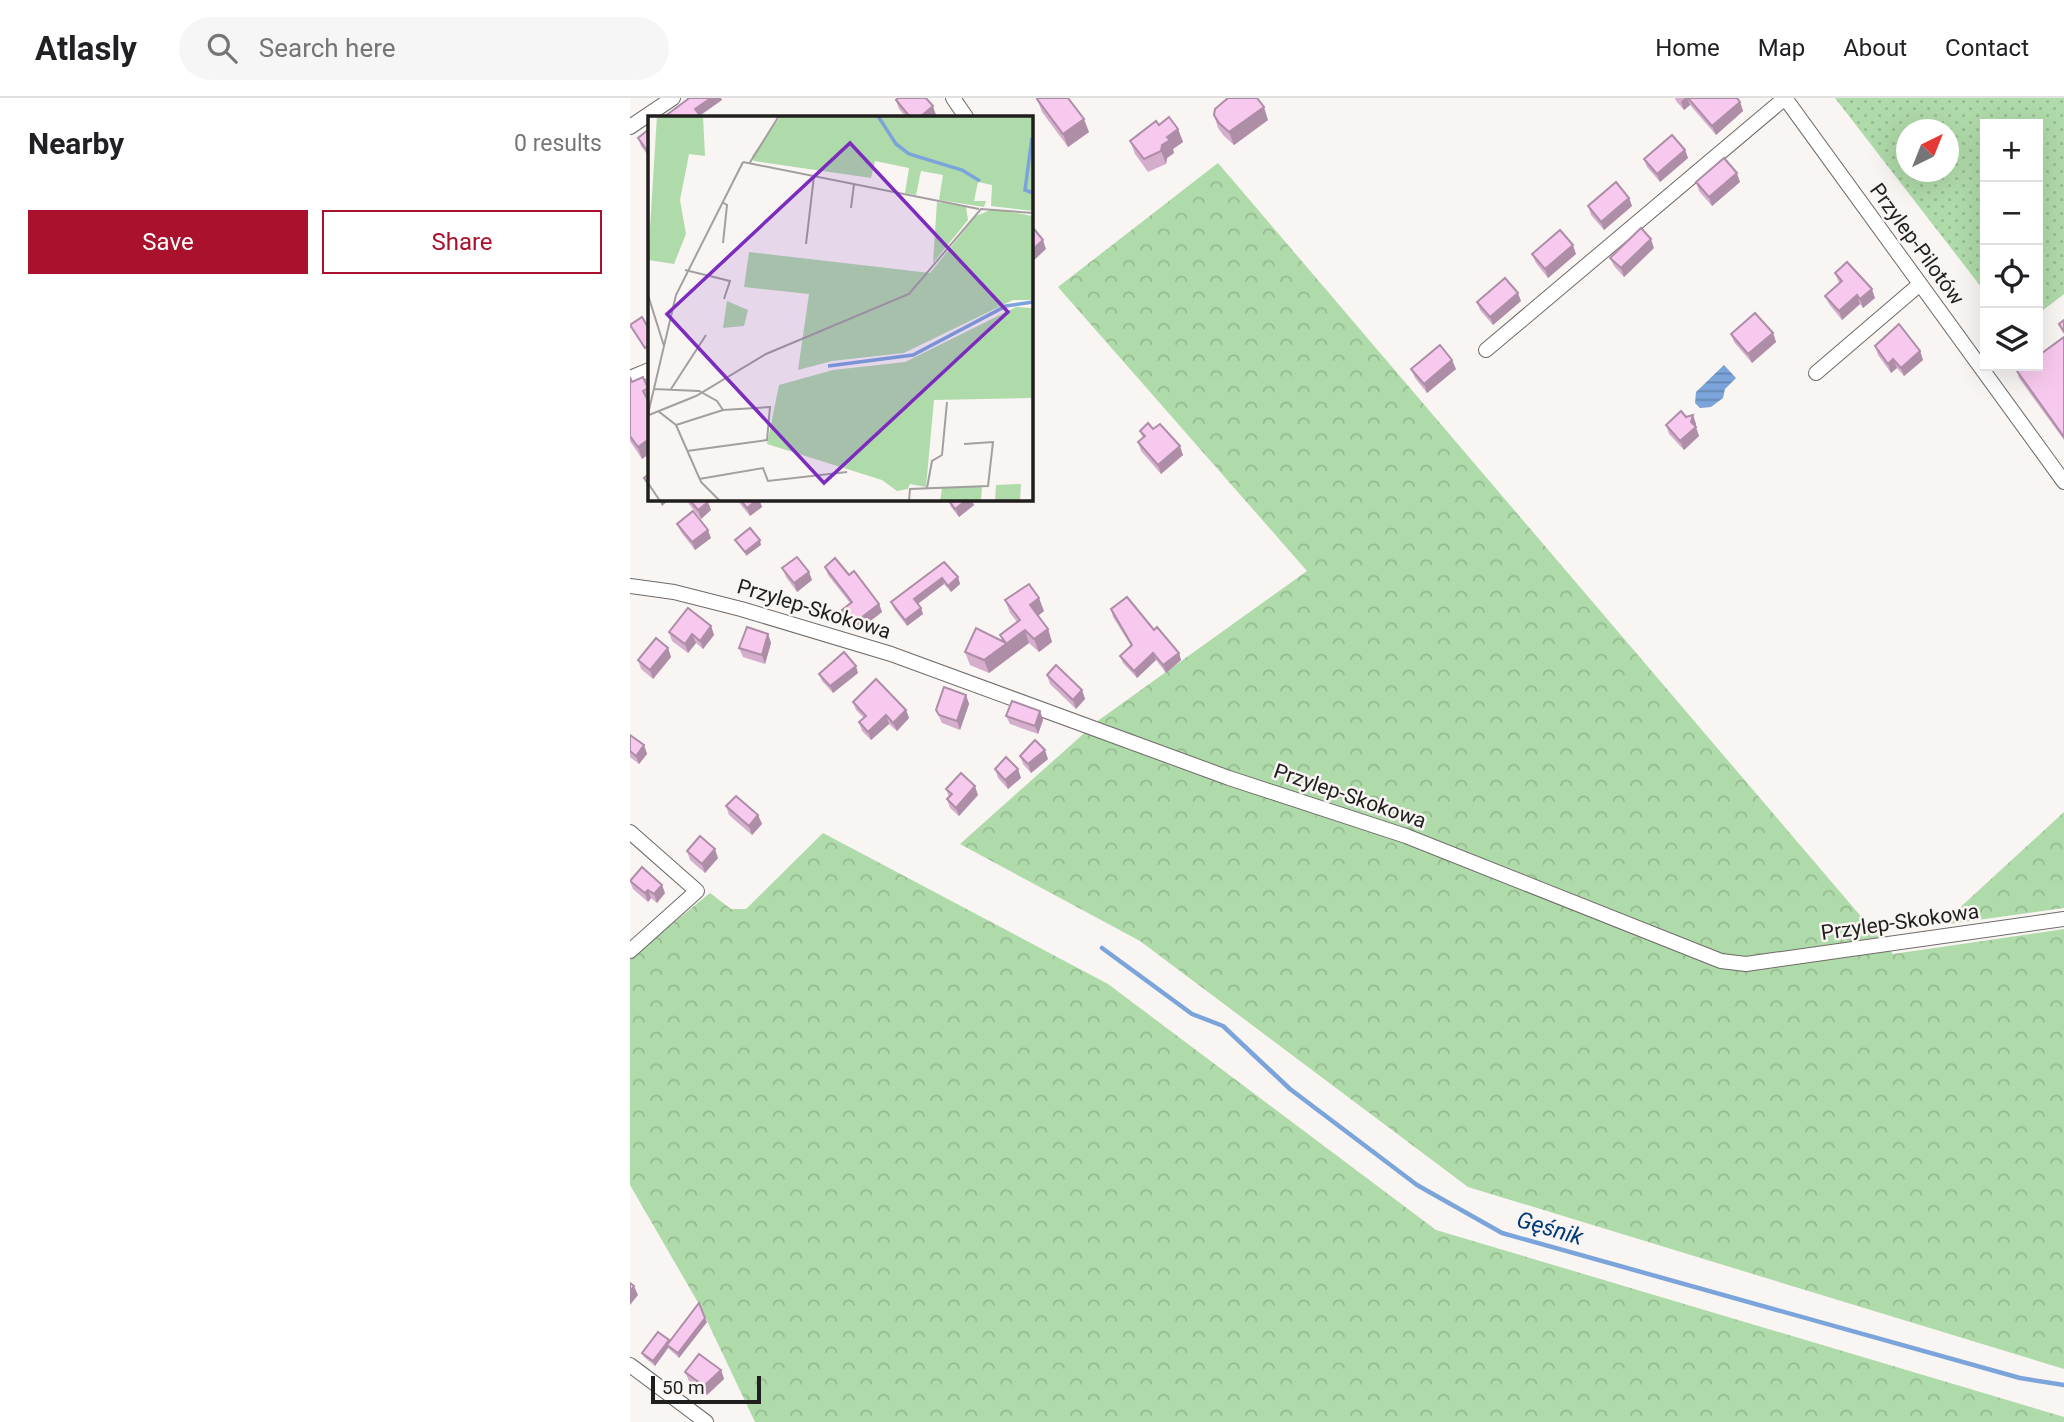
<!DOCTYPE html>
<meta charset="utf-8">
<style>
:root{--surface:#fff;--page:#f6f6f6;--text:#202124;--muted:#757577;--line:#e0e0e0;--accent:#a9112c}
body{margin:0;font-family:Roboto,sans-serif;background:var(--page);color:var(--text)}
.controls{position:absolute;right:21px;top:21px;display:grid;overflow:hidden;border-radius:0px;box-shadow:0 7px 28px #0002}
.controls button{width:63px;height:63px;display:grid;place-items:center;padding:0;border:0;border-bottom:2px solid var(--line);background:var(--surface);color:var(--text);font:35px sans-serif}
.compass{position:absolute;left:1266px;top:21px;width:63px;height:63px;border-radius:50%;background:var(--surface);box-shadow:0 7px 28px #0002;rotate:43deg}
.scale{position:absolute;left:21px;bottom:18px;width:110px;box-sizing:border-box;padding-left:7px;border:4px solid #201f1e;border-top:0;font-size:19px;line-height:24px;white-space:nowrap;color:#201f1e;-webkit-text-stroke:5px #f9f5f3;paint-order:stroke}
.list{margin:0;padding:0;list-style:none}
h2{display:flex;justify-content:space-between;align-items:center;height:91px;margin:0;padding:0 28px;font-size:30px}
h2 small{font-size:23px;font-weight:400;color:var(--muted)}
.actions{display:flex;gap:14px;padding:21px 28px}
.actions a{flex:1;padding:16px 0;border:2px solid var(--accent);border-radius:0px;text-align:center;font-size:24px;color:var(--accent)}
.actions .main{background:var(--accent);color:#fff}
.icon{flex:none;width:38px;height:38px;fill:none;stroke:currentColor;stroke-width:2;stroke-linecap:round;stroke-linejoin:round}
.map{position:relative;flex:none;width:1434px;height:1324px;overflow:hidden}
header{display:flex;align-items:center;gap:42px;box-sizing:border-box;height:98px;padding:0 35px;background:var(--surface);border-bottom:2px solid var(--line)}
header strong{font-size:33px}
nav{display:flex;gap:38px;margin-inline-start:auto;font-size:24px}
.search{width:490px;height:63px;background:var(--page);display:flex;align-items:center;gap:18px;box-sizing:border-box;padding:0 24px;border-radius:38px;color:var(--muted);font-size:26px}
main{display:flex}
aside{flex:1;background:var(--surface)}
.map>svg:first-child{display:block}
</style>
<header>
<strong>Atlasly</strong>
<div class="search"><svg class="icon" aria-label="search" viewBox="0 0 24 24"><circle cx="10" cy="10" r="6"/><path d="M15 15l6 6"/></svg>Search here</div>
<nav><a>Home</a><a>Map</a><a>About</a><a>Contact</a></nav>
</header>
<main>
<aside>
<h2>Nearby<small>0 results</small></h2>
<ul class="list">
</ul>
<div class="actions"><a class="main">Save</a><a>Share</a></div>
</aside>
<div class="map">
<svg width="1434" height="1324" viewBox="0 0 1434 1324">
<defs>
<pattern id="grass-dots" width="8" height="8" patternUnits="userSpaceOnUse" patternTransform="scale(1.75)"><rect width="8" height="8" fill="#afdaa9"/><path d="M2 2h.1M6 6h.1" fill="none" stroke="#96bb91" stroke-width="1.8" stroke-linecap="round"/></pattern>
<pattern id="forest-crowns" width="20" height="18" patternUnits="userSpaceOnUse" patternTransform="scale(1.75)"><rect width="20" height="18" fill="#afdaa9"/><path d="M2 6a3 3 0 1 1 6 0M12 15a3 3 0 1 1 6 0" fill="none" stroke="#96bb91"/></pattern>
<pattern id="water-rules" width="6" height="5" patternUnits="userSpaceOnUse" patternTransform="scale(1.75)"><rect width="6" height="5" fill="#7ba5da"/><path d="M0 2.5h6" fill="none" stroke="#6486b0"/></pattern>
</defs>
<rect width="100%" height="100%" fill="#f9f5f3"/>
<path fill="url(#grass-dots)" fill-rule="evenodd" d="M1205 0H1434V196L1408 216V26H1355V194ZM1276 32H1318V74H1276Z"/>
<g fill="url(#forest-crowns)">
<polygon points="588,65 1263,856 1434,831 1434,1271 838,1089 510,843 330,746 469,622 677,473 428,189"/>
<polygon points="1434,714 1434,810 1311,827"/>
<polygon points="193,735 478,886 806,1132 1434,1319 1434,1324 125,1324 70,1208 0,1087 0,860 80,795 101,811 116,811"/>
</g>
<polygon fill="url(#water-rules)" points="1094,267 1106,280 1095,291 1093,300 1081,309 1070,310 1065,305 1066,294"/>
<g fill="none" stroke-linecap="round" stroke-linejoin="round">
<polyline stroke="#7ba5da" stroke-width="4.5" points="472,850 562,916 593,928 660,991 787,1087 872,1135 1390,1280 1434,1287"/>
<defs>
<g id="minor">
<polyline points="323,0 336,19"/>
<polyline points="1155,0 1434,384"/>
<polyline points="0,29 43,0"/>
<polyline points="856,252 1155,0"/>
<polyline points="1186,275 1290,186"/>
<polyline points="0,280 19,272"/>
<polyline points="0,488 44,494 111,511 261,556 599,680 776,738 1091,863 1116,866 1434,821"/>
<polyline points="0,734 67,793 0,853"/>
<polyline points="0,1267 76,1324"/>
</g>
</defs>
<use href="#minor" stroke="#6e6a68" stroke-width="16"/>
<use href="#minor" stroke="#fff" stroke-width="14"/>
</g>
<g fill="#d5adcd">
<polygon points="1045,0 1107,0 1110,4 1113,13 1086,37 1060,7 1054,12 1046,3"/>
<polygon points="407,1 459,34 438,49 412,14"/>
<polygon points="266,2 306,17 303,19 276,19 269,11"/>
<polygon points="584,17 638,22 604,47 594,38 588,30"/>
<polygon points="529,27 548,31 553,44 543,51 544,55 537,60 536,66 518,74 505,56 500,43"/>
<polygon points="19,31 19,59 11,48 8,40"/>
<polygon points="1055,52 1058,60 1030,84 1017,69 1014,61"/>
<polygon points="1066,84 1110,84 1082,108 1069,93"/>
<polygon points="999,100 1002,108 974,132 961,117 958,108"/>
<polygon points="1024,150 994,179 984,168 980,160"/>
<polygon points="902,156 946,156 918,180 906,165"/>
<polygon points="1205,175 1245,200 1233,210 1230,206 1212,222 1199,206 1195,198 1209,185"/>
<polygon points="891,203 863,227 850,212 847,204"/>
<polygon points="1143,235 1146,244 1122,265 1104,244 1101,236"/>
<polygon points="1434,239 1434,342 1389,280 1387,273"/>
<polygon points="1245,248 1290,253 1293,262 1274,278 1267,270 1261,275 1248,257"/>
<polygon points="781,271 826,271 797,295 785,280"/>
<polygon points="0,279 2,284 13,279 19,294 19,356 12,361 0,343"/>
<polygon points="1063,317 1066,326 1065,329 1069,338 1054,352 1039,336 1036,327"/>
<polygon points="523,331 553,357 531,376 511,353 508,344 513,340 510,333"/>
<polygon points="57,401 76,401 81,412 71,421 59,406"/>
<polygon points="106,401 129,401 132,409 120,418"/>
<polygon points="318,401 341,401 344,407 329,419 321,409"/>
<polygon points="47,426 81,440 65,452 51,434"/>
<polygon points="314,464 328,479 330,486 321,494 314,486 288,506 291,510 293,516 277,528 264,511 261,504"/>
<polygon points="195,469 219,477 249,506 252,514 226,534 215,520 212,512 220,505 198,477"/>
<polygon points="152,470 182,482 167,494 156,479"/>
<polygon points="375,502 414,513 408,518 418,531 422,544 409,554 399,545 359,575 340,567 335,554 372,543 370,537 387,524 380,515"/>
<polygon points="481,511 524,532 549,555 551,562 536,575 526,562 507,580 493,565 490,558 501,548 483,519"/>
<polygon points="81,528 84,537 73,551 66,545 58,555 42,543 39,534"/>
<polygon points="138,536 141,545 135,566 113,559 109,550"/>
<polygon points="38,550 41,559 23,581 11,571 8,562"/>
<polygon points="228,575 203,595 192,583 189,576"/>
<polygon points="417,577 452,592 455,601 446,611 420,586"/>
<polygon points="336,597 339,606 330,632 312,625 306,612"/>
<polygon points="223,604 276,612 279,620 267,633 259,626 241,642 232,633 229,624 234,620 226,612"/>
<polygon points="410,613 413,622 408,636 380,626 376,618"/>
<polygon points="0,637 14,647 17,656 9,666 0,659"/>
<polygon points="390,658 418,661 401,675 393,666"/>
<polygon points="365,671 391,680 378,691 368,680"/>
<polygon points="316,691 348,697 329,718 320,710 317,701 319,699"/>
<polygon points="96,708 128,717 132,726 122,737 99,717"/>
<polygon points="57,753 88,760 75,775 60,762"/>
<polygon points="0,783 35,795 27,805 21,800 18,804 3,791"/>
<polygon points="77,1224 49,1260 38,1250 25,1268 14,1259 12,1255 40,1243"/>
<polygon points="91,1272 94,1281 77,1297 59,1283 55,1274"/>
</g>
<g fill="#ae8da7">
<polygon points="81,0 91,0 92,2 68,19 65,11"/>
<polygon points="1055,0 1057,0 1060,7 1054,12 1051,4"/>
<polygon points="1110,4 1113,13 1086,37 1082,28"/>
<polygon points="303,8 306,17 303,19 290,19"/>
<polygon points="634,9 638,22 604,47 599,34"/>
<polygon points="454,21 459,34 438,49 433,36"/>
<polygon points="548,31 553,44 543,51 544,55 537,60 536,66 531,53 532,47 537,39"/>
<polygon points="1055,52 1058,60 1030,84 1027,76"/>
<polygon points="1107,75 1110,84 1082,108 1079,99"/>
<polygon points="999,100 1002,108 974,132 971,124"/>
<polygon points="1021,141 1024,150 994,179 991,170"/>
<polygon points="413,142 416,151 401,165 401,153"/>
<polygon points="943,147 946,156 918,180 915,171"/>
<polygon points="1242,191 1245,200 1233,210 1230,201"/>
<polygon points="888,195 891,203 863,227 860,219"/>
<polygon points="1227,197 1230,206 1212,222 1209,213"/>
<polygon points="1143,235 1146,244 1122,265 1118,256"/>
<polygon points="1290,253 1293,262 1274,278 1271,270"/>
<polygon points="1263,261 1267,270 1261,275 1258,266"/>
<polygon points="822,262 826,271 797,295 794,286"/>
<polygon points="1063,317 1066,326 1065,330 1066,329 1069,338 1054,352 1050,343 1061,324"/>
<polygon points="19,341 19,356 12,361 8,349"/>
<polygon points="550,348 553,357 531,376 528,367"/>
<polygon points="29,401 40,401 32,408"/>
<polygon points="128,401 129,401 132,409 120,418 117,410"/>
<polygon points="338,401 341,401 344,407 329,419 325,411"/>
<polygon points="78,404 81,412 71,421 68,412"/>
<polygon points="78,432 81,440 65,452 62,444"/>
<polygon points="130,442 131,447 116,458 115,454"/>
<polygon points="179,474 182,482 167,494 164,485"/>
<polygon points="328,479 330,486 321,494 318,488"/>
<polygon points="312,480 314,486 286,507 284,501"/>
<polygon points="409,500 414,513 405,520 400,507"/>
<polygon points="249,506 252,514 226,534 223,526"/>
<polygon points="291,510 293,516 277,528 275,522"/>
<polygon points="81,528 84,537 73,551 70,543"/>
<polygon points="418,531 422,544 409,554 404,541"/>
<polygon points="395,532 399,545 359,575 354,562"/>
<polygon points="62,536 66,545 58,555 55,546"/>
<polygon points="138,536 141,545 135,566 132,557"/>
<polygon points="38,550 41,559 23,581 20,572"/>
<polygon points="523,555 526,562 507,580 504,573"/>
<polygon points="549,555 551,562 536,575 533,567"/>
<polygon points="226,568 228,575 203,595 200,588"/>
<polygon points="452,592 455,601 446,611 443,602"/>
<polygon points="336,597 339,606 330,632 327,623"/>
<polygon points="276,612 279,620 267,633 263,625"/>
<polygon points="410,613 413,622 408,636 405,628"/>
<polygon points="256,617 259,626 241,642 238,634"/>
<polygon points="14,647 17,656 9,666 6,658"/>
<polygon points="415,652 418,661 401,675 398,666"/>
<polygon points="388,671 391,680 378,691 375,682"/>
<polygon points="345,688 348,697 329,718 326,710"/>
<polygon points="128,717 132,726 122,737 119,728"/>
<polygon points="85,751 88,760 75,775 72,766"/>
<polygon points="32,787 35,795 27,805 24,796"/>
<polygon points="18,792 21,800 18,804 15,795"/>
<polygon points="4,1188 8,1197 0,1207 0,1194"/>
<polygon points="75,1220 77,1224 49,1260 48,1255"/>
<polygon points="39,1242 41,1246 37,1247 38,1250 25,1268 23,1263"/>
<polygon points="91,1272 94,1281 77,1297 74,1288"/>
</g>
<g fill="#f8c9ee" stroke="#ae8da7" stroke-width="2">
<polygon points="58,0 81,0 65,11 71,19 34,19 58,1"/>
<polygon points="268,0 296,0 303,8 290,19 280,19 266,2"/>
<polygon points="409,0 438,0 454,21 433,36 407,1"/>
<polygon points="598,0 627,0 634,9 599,34 589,25 584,17 585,11"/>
<polygon points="1058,0 1107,0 1110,4 1082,28"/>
<polygon points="539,19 548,31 537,39 540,42 532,47 531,53 514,61 500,43 526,23 529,27"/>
<polygon points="19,31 19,55 8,40"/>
<polygon points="1042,37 1055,52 1027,76 1014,61"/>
<polygon points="1094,60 1107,75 1079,99 1066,84"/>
<polygon points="986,84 999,100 971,124 958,108"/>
<polygon points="1011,130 1021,141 991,170 980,160"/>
<polygon points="404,131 413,142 401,153 401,134"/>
<polygon points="930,132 943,147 915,171 902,156"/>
<polygon points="1217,164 1242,191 1230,201 1227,197 1209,213 1195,198 1212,183 1205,175"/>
<polygon points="875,180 888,195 860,219 847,204"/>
<polygon points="1125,215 1143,235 1118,256 1101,236"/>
<polygon points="12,219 19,231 19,247 15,250 0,227"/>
<polygon points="1434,222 1434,234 1429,226"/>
<polygon points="1269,226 1290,253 1271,270 1263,261 1258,266 1245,248"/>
<polygon points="1434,239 1434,339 1387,273 1394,268 1408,268 1408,258"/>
<polygon points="810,247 822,262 794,286 781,271"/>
<polygon points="0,279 2,284 13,279 18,290 13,293 19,304 19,341 8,349 0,338"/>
<polygon points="1051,313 1056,319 1063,317 1061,324 1066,329 1050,343 1036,327"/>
<polygon points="518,325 523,331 530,326 550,348 528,367 508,344 515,338 510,333"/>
<polygon points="19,376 19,387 14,380"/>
<polygon points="59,401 76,401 78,404 68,412"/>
<polygon points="110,401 128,401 117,410"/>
<polygon points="318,401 338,401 325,411"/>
<polygon points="63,413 78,432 62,444 47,426"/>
<polygon points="120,430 130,442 115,454 105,442"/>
<polygon points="167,459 179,474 164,485 152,470"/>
<polygon points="205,460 219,477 224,473 249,506 223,526 212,512 222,504 195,469"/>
<polygon points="314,464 328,479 318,488 312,480 284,501 291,510 275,522 261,504"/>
<polygon points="399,486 409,500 400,507 418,531 404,541 395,532 354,562 335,554 346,530 376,545 370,537 390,522 375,502"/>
<polygon points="497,499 524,532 527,529 549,555 533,567 523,555 504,573 490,558 502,547 481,511"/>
<polygon points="58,510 81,528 70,543 62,536 55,546 39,534"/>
<polygon points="117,529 138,536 132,557 109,550"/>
<polygon points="26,540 38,550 20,572 8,562"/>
<polygon points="214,554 226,568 200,588 189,576"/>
<polygon points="426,567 452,592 443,602 417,577"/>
<polygon points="246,581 276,612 263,625 256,617 238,634 229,624 236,618 223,604"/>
<polygon points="314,589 336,597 327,623 309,617 306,612"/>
<polygon points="382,603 410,613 405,628 376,618"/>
<polygon points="0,637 14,647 6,658 0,653"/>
<polygon points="405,642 415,652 398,666 390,658"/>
<polygon points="376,659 388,671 375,682 365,671"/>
<polygon points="331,675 345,688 326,710 317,701 322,696 316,691"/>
<polygon points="106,698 128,717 119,728 96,708"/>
<polygon points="70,738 85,751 72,766 57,753"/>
<polygon points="12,769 32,787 24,796 18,792 15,795 0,783"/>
<polygon points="0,1185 4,1188 0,1194"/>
<polygon points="69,1205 75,1220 48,1255 37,1247"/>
<polygon points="28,1234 39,1242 23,1263 12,1255"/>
<polygon points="69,1256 91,1272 74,1288 55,1274"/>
</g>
<g text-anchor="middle" stroke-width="5" stroke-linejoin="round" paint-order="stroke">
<g font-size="21" fill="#201f1e" stroke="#f9f5f3">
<text transform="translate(1287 146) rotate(54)" y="7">Przylep-Pilotów</text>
<text transform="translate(184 511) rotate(17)" y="7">Przylep-Skokowa</text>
<text transform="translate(720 698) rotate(19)" y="7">Przylep-Skokowa</text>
<text transform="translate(1270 824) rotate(-8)" y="7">Przylep-Skokowa</text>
</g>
<g font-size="23" font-style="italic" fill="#003b79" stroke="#f9f5f3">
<text transform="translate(920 1130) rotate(16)" y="8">Gęśnik</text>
</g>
</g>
<g transform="translate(18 18)">
<rect width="385" height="385" fill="#f9f5f3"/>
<path d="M133 0H385V95L343 90 344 69 330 66 326 85H338L336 91 291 84 295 59 273 55 268 79 257 77 261 52 227 45 223 62 106 45 104 40Z" fill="#afdaa9"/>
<path d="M9 0H55L57 40 41 38 32 84 38 118 26 148 0 144ZM289 86 318 91 320 104 285 147ZM345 93 385 100V184H365L256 237 184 245 150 254 161 178 96 171 101 136 282 157 328 100ZM79 185 100 194 96 210 75 212ZM368 191 385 192V282L286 284 278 371 262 368 260 373 249 375 234 364 119 328 131 269 185 254 257 246ZM373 368 372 385H347L348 369ZM334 370 333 385H292L294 372Z" fill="#afdaa9"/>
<path fill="none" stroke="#7ba5da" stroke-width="3.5" d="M230 0 248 28 261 38 314 54 332 65M384 22 377 74 385 77M180 250 265 239 358 190 385 186"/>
<path fill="none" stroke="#a29f9e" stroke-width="2" d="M95 46 331 93M101 48 131 0M74 86 79 89 75 127M203 92 206 68M158 128 166 60M37 154 82 165 76 183M0 179 16 230M6 273 51 275 69 285 75 294M23 273 58 219M10 295 28 309 53 366 72 385M0 298 28 179 95 46M1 299 48 280 118 238 261 178 333 93 385 97M28 309 75 294 122 291 119 324 39 335M51 363 115 352 120 365 199 356M0 367 12 385M279 372 284 345 294 339 299 286M261 385 262 373 340 370 345 326 316 328"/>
<path fill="#7b2cbf" fill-opacity="0.15" stroke="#7b2cbf" stroke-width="3.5" d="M202 27 360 196 176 367 19 198Z"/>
<rect width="385" height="385" fill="none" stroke="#201f1e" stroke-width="3.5"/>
</g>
</svg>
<div class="controls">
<button>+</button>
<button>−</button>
<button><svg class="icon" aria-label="locate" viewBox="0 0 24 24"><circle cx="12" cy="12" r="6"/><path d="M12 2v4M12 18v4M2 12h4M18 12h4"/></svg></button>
<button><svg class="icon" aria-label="layers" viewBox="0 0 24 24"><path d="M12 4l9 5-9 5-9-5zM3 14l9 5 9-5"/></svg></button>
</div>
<svg class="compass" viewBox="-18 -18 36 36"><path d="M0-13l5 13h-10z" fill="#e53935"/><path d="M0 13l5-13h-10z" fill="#757577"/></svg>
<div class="scale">50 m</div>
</div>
</main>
